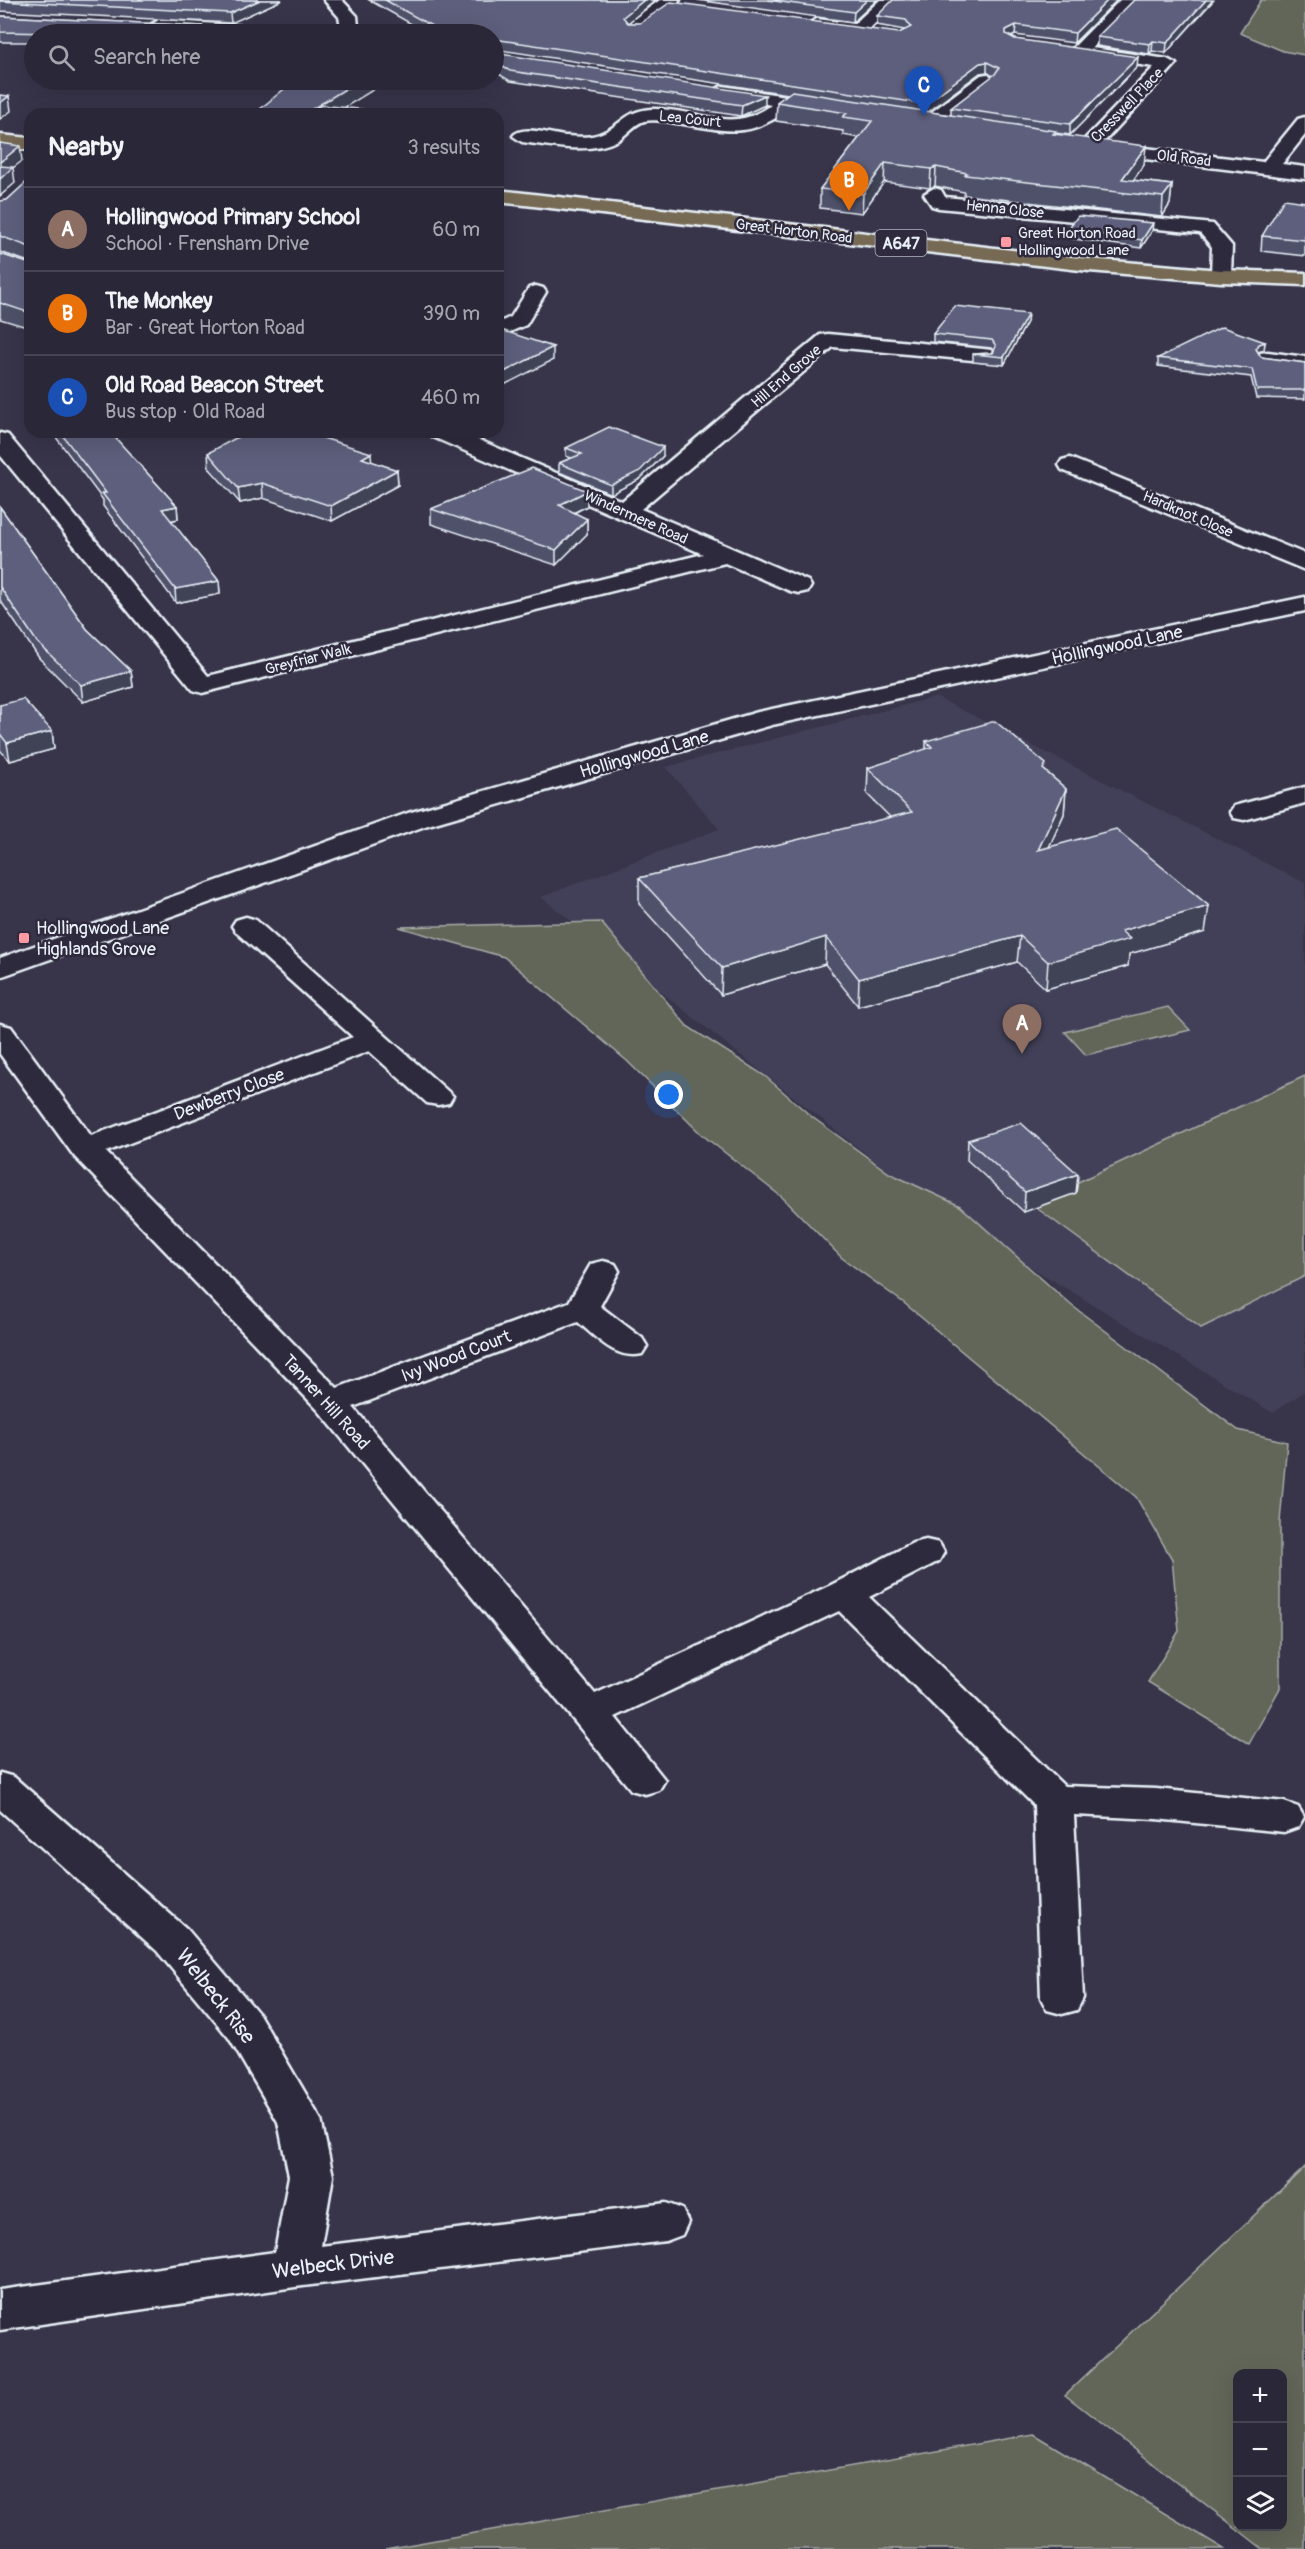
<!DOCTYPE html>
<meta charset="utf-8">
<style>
:root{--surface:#2a2738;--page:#322f40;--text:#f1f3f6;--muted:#a5a5ae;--line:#464453;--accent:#bca0f2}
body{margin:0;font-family:Pangolin,sans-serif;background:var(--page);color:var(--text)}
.controls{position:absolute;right:18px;bottom:18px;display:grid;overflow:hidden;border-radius:12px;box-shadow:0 6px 24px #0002}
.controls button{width:54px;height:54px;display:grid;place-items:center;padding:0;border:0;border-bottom:2px solid var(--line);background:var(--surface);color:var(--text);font:30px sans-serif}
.you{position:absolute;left:669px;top:1095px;width:21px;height:21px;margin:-15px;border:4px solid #fff;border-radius:50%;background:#1a73e8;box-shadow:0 0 0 9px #1a73e833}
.badge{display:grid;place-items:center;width:39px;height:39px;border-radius:50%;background:var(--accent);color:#fff;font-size:20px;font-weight:700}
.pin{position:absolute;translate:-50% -50px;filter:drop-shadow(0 2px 3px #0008)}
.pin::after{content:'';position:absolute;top:32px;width:21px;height:18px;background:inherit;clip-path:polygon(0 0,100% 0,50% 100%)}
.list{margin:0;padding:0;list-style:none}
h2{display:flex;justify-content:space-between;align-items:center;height:78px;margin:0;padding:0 24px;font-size:26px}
h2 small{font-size:20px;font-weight:400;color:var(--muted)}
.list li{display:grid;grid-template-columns:39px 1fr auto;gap:18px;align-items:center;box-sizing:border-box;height:84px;padding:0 24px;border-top:2px solid var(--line)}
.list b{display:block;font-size:22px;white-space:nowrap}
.list p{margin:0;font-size:20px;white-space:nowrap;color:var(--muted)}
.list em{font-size:20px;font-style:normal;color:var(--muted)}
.icon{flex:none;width:33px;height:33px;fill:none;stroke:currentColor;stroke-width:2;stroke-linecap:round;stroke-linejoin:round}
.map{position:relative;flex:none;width:1305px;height:2549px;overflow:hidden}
.search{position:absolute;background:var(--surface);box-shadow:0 6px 24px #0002;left:24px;top:24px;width:480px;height:66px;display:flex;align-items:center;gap:15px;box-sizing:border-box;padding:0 21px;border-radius:33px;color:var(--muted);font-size:22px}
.panel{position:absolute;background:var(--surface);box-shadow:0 6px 24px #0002;left:24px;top:108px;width:480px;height:330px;border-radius:18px}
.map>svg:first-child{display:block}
</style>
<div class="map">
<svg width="1305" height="2549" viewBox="0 0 1305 2549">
<rect width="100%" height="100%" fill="#38344a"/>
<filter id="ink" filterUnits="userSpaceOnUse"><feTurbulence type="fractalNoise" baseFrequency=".0167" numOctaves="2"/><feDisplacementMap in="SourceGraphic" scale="12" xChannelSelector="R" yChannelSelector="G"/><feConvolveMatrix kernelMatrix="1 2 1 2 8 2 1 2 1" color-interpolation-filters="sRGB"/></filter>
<g filter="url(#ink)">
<polygon fill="#434159" points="936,697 1305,883 1305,1391 1273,1413 938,1211 541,897 719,829 666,767"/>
<g fill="#626658" stroke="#a5aca8" stroke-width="1.5" fill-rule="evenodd">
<polygon points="1261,0 1305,0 1305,55 1283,51 1240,33"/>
<polygon points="601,922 687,1026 765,1076 812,1117 889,1173 960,1206 1071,1305 1238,1430 1287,1442 1280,1522 1280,1688 1249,1744 1148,1682 1179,1631 1172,1559 1136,1497 904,1303 842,1258 783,1198 701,1134 627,1061 504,957 399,927"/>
<polygon points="1168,1007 1190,1030 1086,1055 1065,1032"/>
<polygon points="1305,1076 1305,1276 1201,1328 1031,1204"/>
<path d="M1305 2167V2549H1263L1065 2395ZM1238 2374H1282V2526H1238Z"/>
<polygon points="1033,2434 1224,2549 385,2549"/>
</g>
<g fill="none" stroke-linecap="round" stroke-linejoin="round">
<defs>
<g id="street">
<polygon points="324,0 342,0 357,16 358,27 373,30 376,34 220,34 159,30 150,25 159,20 289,29 341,26 339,17"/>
<polygon points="660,0 680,0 640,31 628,31 625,27 628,23"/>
<polygon points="880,0 899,0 864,34 858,35 817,29 808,24 817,19 854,24"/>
<polygon points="1120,0 1139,0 1092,48 1167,59 1176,64 1103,143 1263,162 1298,119 1305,117 1305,135 1282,164 1305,167 1305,179 1081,151 1079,147 1081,143 1154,67 1094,58 1086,54 1079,56 1070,51"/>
<polygon points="987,74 996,79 993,83 935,128 921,128 919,124 921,120 981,75"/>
<path d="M722 86 825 102 834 108 825 114 790 108C748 141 725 130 676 123 666 121 654 119 644 121 634 124 627 135 618 140 589 155 553 146 522 142L513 136C521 124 553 135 566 136 578 137 591 138 602 133 622 125 625 111 651 109 695 107 731 136 771 105L716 95 713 91Z"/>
<polygon points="934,188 941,190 945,197 1213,224 1232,246 1231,276 1228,280 1214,280 1211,276 1212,247 1200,233 939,208 932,206 924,194"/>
<polygon points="536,286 543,288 546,292 526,325 498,337 498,323 511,317 529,288"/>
<polygon points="828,334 983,349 991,350 994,355 991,360 983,361 833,347 641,509 808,581 811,586 808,591 799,593 790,591 725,563 202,693 193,690 0,455 0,433 8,435 208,676 703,554 433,437 430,432 460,432 622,501 820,335"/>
<polygon points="1268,352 1305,357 1305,369 1260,363 1257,358 1260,353"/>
<polygon points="1070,458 1305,554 1305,570 1062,470 1059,465 1062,460"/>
<polygon points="1305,787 1305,803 1244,820 1234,818 1230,812 1234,806"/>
<path d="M246 917 256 920 453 1096 449 1103 438 1105 427 1103 369 1051 106 1152 337 1388 569 1302 591 1264 603 1261 615 1264 619 1271 600 1306 642 1338 647 1346 642 1354C616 1360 597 1338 578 1322L353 1407 595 1694 831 1585 913 1543 926 1540 939 1543 944 1552 939 1561 869 1597 1064 1786 1156 1789 1284 1802 1298 1807 1304 1817 1298 1827 1284 1832 1156 1819 1074 1815 1083 1998 1077 2010 1062 2014 1047 2010 1041 1998 1034 1805 839 1611 615 1717 665 1780 659 1790 645 1794 631 1790 319 1411 74 1156 0 1054V1024L11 1027 91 1136 353 1037 236 932 232 926 236 920Z"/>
<polygon points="0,1773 14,1777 187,1929 259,2014 321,2120 333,2176 321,2246 666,2203 682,2209 688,2222 682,2235 666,2241 295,2287 0,2330 0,2290 275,2252 289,2176 278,2122 229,2038 157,1951 0,1810"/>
</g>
<polygon id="secondary" points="1305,597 1305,611 772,725 428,825 0,977 0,958 408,813 758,712"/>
<g id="primary">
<polygon points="0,135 30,138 30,150 0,147"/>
<polygon points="498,190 1089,259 1221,270 1305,273 1305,285 1221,282 1089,271 498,202"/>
</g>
</defs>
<use href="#street" stroke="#e8f1f8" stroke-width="5"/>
<use href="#secondary" stroke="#e8f1f8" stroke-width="5"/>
<use href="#primary" stroke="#e8f1f8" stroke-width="5"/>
<use href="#street" fill="#2f2a3d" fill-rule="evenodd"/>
<use href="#secondary" fill="#2f2a3d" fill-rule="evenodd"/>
<use href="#primary" fill="#766a54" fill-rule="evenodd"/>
</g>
<g fill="#50516b" stroke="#e8f1f8" stroke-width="1.5" fill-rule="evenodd">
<polygon points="0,0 282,0 231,23 0,11"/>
<path d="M369 0H656L628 23 899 33 905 30 877 25V16L1117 0 1074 43 1015 35 1011 37 1015 39 1137 67 1070 135 1056 133 1055 135 1144 165 1133 180 1172 185 1170 204 1162 217 964 195V192L935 186 930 188 884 182 862 213 820 208V189L859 138 843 135V131L776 121 777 102 788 94 494 49V50V34H429ZM987 72 993 76 951 108V115L928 112 980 73Z"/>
<polygon points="697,0 877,0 853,22"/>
<polygon points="1213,1 1166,53 1152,51 1149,54 1097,46 1097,37"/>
<polygon points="0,16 203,26 204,34 34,34 34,42 0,42"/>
<polygon points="494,53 765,105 741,116 510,81 494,71"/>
<polygon points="30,175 30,328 0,319 0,254 27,263 29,262 0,252 0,201 7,200 30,179"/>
<polygon points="1305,202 1305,256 1261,251 1262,236"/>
<polygon points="1067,230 1152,231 1141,248 1067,238"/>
<polygon points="1027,322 1004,365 973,362 973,354 993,353 994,351 991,348 933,342 933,334"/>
<polygon points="1265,342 1264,350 1258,352 1261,357 1305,363 1305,399 1256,398 1251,377 1158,366 1158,358"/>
<polygon points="52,432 110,432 177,506 178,519 171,521 219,581 220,594 176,603 103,506 103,500"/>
<polygon points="566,448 663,456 640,479 611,494 559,472 559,463 571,458 566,456"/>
<polygon points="208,453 372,462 397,470 398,485 332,521 263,498 240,503 209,468"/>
<polygon points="587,506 574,513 587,519 587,534 556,565 431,524 431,509"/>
<polygon points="0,507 87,629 131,671 133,687 83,702 39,658 0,600"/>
<polygon points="0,705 52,731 54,749 10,761 0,750"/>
<polygon points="926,741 1045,771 1066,789 1064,814 1049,847 1205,932 1129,954 1128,966 1046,989 1017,962 858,1006 825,964 721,995 639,904 639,878 891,818 867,794 868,768 926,750"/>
<polygon points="968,1140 1078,1174 1076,1193 1024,1212 967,1160"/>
</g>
<g fill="#414257" stroke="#e8f1f8" stroke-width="1.5">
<polygon points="260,0 282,0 231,23 230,13"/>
<polygon points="644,0 656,0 623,27 623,17"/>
<polygon points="867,0 877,0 853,22 854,12"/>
<polygon points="1108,0 1117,0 1074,43 1075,33"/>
<polygon points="1206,0 1213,0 1166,53 1167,43"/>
<polygon points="1016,25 1015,35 1005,40 1006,30"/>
<polygon points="203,26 204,34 183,34"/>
<polygon points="1153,41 1152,51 1149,54 1150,44"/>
<polygon points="1138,57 1137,67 1070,135 1070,124"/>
<polygon points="987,62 987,72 980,73 924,115 925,104 980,63"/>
<polygon points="360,80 389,80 334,114 304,114"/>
<polygon points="765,95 765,105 741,116 742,105"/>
<polygon points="9,96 11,111 0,119 0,103"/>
<polygon points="20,146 22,161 13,168 15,183 0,196 0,162"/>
<polygon points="1146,146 1144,165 1124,193 1122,179"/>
<polygon points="885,163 884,182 862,213 863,194"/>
<polygon points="936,167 935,186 930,188 931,169"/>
<polygon points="1172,185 1170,204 1162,217 1163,197"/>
<polygon points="1153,223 1152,231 1141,248 1142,240"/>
<polygon points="1028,314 1027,322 1004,365 1004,357"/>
<polygon points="1265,342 1264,350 1258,352 1256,349 1259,344"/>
<polygon points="553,347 553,360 498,388 498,375"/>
<polygon points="663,447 663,456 640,479 611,494 611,485"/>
<polygon points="371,453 372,468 362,458"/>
<polygon points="397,470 398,485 332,521 331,506"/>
<polygon points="262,483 263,498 240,503 238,488"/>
<polygon points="587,491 587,506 559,520 559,505"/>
<polygon points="177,506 178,519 163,522 162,509"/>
<polygon points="587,519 587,534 556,565 556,550"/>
<polygon points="219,581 220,594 176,603 175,589"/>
<polygon points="131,671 133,687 83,702 81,685"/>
<polygon points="52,731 54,749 10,761 7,743"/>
<polygon points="1066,789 1064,814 1036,876 1038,850"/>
<polygon points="1209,906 1205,932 1129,954 1128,966 1046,989 1048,962 1121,931"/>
<polygon points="1020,936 1017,962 858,1006 859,979"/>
<polygon points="826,937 825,964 721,995 722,968"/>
<polygon points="1078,1174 1076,1193 1024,1212 1025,1192"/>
</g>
<g fill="#5d5e7c" stroke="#e8f1f8" stroke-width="1.5">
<polygon points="0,0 260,0 230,13 0,1"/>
<polygon points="385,0 644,0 623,17 628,23 640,23 671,2 899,33 911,27 906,20 877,16 893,0 1108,0 1075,33 1016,25 1006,30 1006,34 1015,39 1138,57 1070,124 951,108 995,74 999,68 987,62 980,63 925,104 494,39 494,34 446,34"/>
<polygon points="767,0 867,0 854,12"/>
<polygon points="1134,0 1206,0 1167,43 1153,41 1150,44 1097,37"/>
<polygon points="0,16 203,26 183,34 114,34 0,32"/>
<polygon points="494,53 765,95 742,105 510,71 494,62"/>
<polygon points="295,80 360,80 304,114 254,114"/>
<polygon points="792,91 1056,131 1053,134 1146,146 1122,179 1172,185 1163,197 965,175 967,173 936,167 931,169 885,163 863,194 820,189 872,121 843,117 847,113 777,102"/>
<polygon points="0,95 9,96 0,103"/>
<polygon points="321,105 369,110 365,114 310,114"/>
<polygon points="0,143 20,146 0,162"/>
<polygon points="0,166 13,167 0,179"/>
<polygon points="30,175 30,248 30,247 0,236 0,201 7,200 30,179"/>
<polygon points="1284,199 1305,202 1305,240 1262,236"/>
<polygon points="1078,216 1153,223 1142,240 1067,230"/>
<polygon points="0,254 27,263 30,261 30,313 0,303"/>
<polygon points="955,306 1028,314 1004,357 973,354 993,353 996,346 992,340 933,334"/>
<polygon points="1222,327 1265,342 1259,344 1256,349 1261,357 1305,363 1305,390 1257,390 1252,369 1158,358"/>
<polygon points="498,329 553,347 498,375"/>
<polygon points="609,427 663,447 640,471 611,485 559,463 582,454 566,448"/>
<polygon points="60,432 110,432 177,506 162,509 219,581 175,589 102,493 106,493"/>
<polygon points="247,432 304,432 371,453 362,458 397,470 331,506 262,483 238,488 208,453"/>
<polygon points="532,468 587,491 559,505 587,519 556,550 431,509"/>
<polygon points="0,507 87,629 131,671 81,685 37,642 0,587"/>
<polygon points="23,699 52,731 7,743 0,734 0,705"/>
<polygon points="995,721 1046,764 1043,769 1066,789 1038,850 1116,829 1209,906 1121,931 1130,939 1048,962 1020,936 859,979 826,937 722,968 639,878 912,812 868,768 932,747 926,741"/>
<polygon points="1021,1123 1078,1174 1025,1192 968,1140"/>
</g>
</g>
<g fill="#ff9aa2" stroke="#2f2a3d" stroke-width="2">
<rect x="1000" y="236" width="12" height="12" rx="3"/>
<rect x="18" y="932" width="12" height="12" rx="3"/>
</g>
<g text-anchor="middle" stroke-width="5" stroke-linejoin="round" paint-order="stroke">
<g font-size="15" fill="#e8f1f8" stroke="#2f2a3d">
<text transform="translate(1127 105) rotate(-46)" y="5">Cresswell Place</text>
<text transform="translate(690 119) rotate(6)" y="5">Lea Court</text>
<text transform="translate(1184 158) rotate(7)" y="5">Old Road</text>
<text transform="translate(1005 209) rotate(6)" y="5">Henna Close</text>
<text transform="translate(794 231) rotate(7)" y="5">Great Horton Road</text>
<text transform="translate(786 376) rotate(-41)" y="5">Hill End Grove</text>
<text transform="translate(1188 514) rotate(23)" y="5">Hardknot Close</text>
<text transform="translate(636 517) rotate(24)" y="5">Windermere Road</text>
<text transform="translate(308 659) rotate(-14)" y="5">Greyfriar Walk</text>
</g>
<g font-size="15" fill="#e8f1f8" stroke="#2f2a3d" text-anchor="start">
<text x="1018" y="238">Great Horton Road<tspan x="1018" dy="17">Hollingwood Lane</tspan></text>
</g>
<rect fill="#2f2a3d" stroke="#b0b5c0" stroke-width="1.5" x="875.5" y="230" width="51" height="26" rx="4.5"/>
<g font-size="16" font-weight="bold" fill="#e8f1f8">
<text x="901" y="249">A647</text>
</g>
<g font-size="18" fill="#e8f1f8" stroke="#2f2a3d">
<text transform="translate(1117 645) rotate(-12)" y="6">Hollingwood Lane</text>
<text transform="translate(644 754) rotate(-16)" y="6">Hollingwood Lane</text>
<text transform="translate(229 1094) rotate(-21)" y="6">Dewberry Close</text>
<text transform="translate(456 1356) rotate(-21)" y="6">Ivy Wood Court</text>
<text transform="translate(326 1402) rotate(48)" y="6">Tanner Hill Road</text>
</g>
<g font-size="18" fill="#e8f1f8" stroke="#2f2a3d" text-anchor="start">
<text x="36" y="934">Hollingwood Lane<tspan x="36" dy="21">Highlands Grove</tspan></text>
</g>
<g font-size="21" fill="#e8f1f8" stroke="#2f2a3d">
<text transform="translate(216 1996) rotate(52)" y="7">Welbeck Rise</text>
<text transform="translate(333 2264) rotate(-7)" y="7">Welbeck Drive</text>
</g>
</g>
</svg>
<div class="controls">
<button>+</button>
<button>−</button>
<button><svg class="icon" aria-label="layers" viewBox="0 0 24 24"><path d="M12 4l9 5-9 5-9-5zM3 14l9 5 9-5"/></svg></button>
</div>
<div class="you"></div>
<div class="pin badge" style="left:1022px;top:1054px;background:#8d6e63">A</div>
<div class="pin badge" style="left:849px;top:211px;background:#e8710a">B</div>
<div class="pin badge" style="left:924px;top:116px;background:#1a4fb4">C</div>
<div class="search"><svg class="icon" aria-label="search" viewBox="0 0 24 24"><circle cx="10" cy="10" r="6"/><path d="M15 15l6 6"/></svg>Search here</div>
<section class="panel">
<h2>Nearby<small>3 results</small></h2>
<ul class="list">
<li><span class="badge" style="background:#8d6e63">A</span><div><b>Hollingwood Primary School</b><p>School · Frensham Drive</p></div><em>60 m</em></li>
<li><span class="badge" style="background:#e8710a">B</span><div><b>The Monkey</b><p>Bar · Great Horton Road</p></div><em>390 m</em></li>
<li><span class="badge" style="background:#1a4fb4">C</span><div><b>Old Road Beacon Street</b><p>Bus stop · Old Road</p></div><em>460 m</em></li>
</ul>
</section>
</div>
